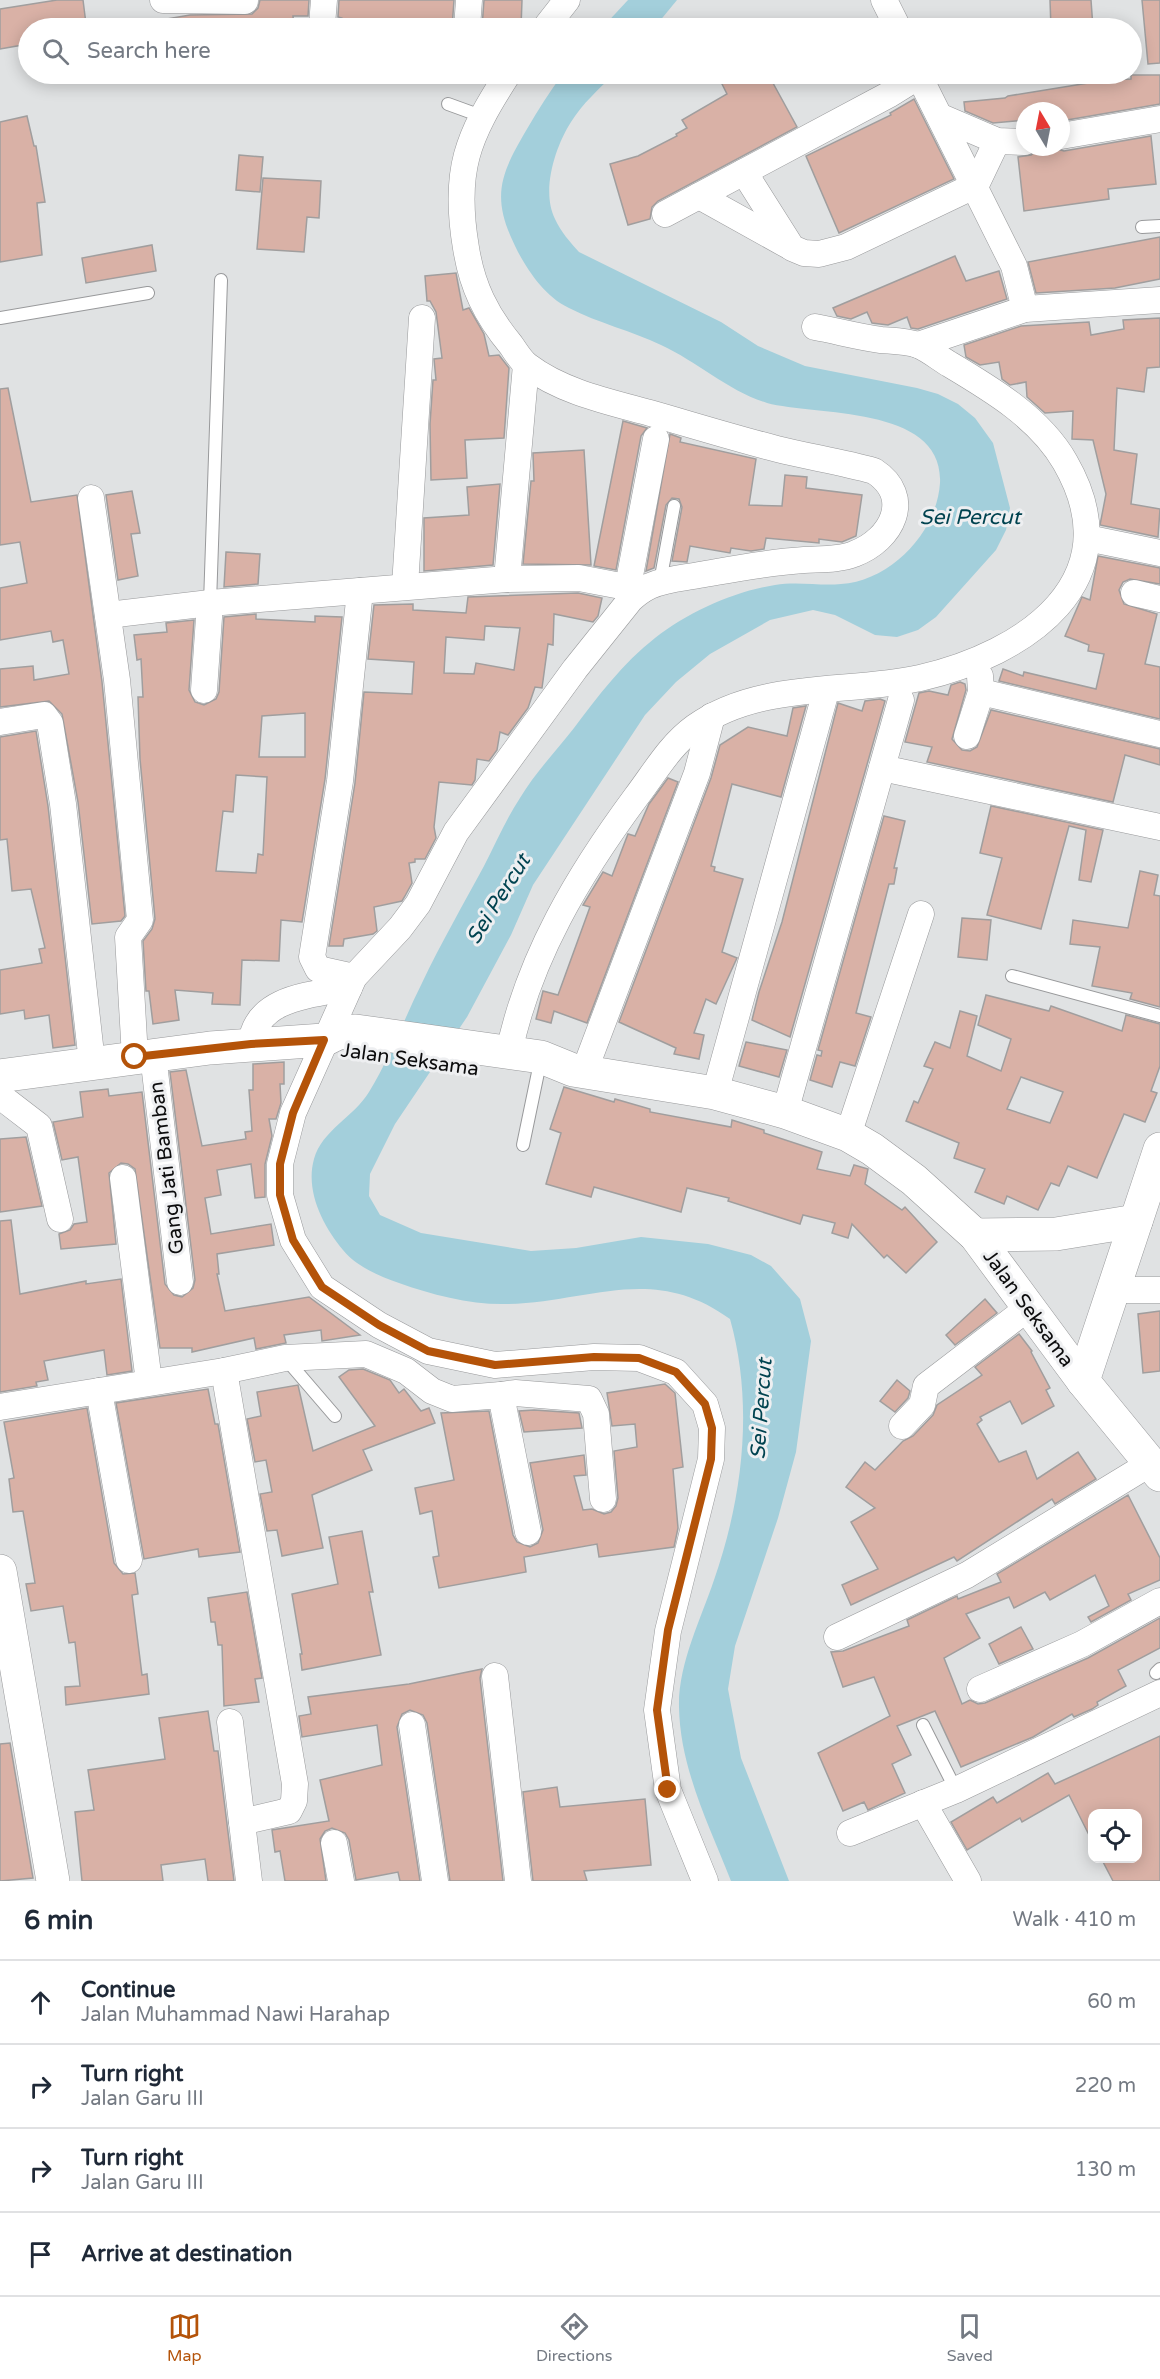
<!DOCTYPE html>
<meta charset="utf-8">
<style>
:root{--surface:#fff;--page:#f6f6f7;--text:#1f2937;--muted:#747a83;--line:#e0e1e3;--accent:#b45309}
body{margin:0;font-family:"Varela Round",sans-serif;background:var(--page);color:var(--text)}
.controls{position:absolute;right:18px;bottom:18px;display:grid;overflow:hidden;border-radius:12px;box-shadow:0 3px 15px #0003}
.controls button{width:54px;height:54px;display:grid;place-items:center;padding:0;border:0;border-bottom:2px solid var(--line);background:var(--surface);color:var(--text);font:30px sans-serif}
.compass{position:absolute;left:1016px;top:102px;width:54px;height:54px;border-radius:50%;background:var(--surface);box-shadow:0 3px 15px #0003;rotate:350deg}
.stop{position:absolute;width:18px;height:18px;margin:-14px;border:4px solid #b45309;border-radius:50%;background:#fff}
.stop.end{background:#b45309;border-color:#fff;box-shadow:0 2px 6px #0008}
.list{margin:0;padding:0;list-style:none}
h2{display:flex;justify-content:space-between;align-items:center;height:78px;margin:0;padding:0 24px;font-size:26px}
h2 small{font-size:20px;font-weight:400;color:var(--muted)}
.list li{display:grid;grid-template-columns:39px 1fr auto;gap:18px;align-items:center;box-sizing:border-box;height:84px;padding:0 24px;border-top:2px solid var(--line)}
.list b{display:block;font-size:22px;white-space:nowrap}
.list p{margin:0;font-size:20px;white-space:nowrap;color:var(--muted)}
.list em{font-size:20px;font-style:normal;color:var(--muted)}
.icon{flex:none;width:33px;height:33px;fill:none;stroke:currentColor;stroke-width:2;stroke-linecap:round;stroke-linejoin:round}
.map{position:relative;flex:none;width:1160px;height:1881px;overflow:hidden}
.search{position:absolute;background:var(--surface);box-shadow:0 3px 15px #0003;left:18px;right:18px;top:18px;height:66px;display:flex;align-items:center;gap:15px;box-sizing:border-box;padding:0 21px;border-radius:33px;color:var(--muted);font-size:22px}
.sheet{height:414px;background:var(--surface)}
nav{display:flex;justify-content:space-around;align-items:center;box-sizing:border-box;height:84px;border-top:2px solid var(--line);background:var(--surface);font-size:16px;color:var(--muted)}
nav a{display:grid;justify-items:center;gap:3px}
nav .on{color:var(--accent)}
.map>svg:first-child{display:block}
</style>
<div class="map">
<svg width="1160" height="1881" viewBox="0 0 1160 1881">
<rect width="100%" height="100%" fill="#e0e2e3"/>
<g fill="#a3cfdb">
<polygon points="628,0 677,0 654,28 602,28"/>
<path d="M563 74H614C599 89 582 104 571 122 555 147 541 191 555 219 561 232 570 242 579 252L721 322 758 346 805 366 917 388 938 394 958 404 975 418 993 443 1010 508 1006 530 996 550 936 617 918 630 897 637 875 635 835 615 813 610 770 620 710 654 676 682 645 715 533 885 511 935 467 1017 395 1124 370 1174 369 1196 380 1215 421 1233 531 1251 576 1248 641 1237 708 1244 751 1255 771 1266 800 1299 811 1341 796 1452 778 1518 735 1646 728 1689 741 1758 789 1881H731C709 1825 680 1768 679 1707 678 1664 701 1619 714 1580 743 1497 754 1404 730 1319 653 1263 591 1302 507 1304 472 1305 432 1295 399 1283 379 1276 357 1267 343 1250 323 1226 305 1191 314 1159 322 1130 354 1117 369 1092 390 1058 404 1019 422 983 441 943 463 905 484 866 496 843 506 819 520 798 535 773 556 751 574 728 598 696 623 663 655 638 689 612 732 592 775 585 797 581 819 586 841 584 891 581 937 532 940 483 944 405 816 416 767 403 728 391 698 362 661 345 632 331 598 323 569 308 546 297 530 274 518 252 491 199 498 178 527 129 538 110 550 91 563 74Z"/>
</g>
<g fill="#d9b1a6" stroke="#a09e9e" stroke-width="1.5" fill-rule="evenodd">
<polygon points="57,0 83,0 86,24 28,28 28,44 0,49 0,9"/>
<polygon points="260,0 309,0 308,16 293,16 294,28 167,28 166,19 190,15 252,14 258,8"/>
<polygon points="339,0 454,0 452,28 342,27 342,18 338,17"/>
<polygon points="484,0 522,0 521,28 482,28"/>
<polygon points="1050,0 1091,0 1093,28 1051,28"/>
<polygon points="1142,0 1160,0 1160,63 1148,64"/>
<polygon points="717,74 768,74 797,127 658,201 652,207 650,219 628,225 610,164 638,156 677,136 676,134 687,128 682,120 727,94"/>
<polygon points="1131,75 1160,75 1160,104 1061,121 1061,111 1025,111 1025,120 993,123 965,111 964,102 1005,98 1008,96 1107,80 1131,79"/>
<polygon points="914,99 954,179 839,233 806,156 891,115 890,113"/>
<polygon points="27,116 34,146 36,146 45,202 37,203 42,255 0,262 0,122"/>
<polygon points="1151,136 1156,184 1108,189 1109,199 1024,211 1018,157 1031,155 1038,150 1053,148 1064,151"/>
<polygon points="239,155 263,157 260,192 236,190"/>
<polygon points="263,178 321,181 319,218 307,217 304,252 257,249"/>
<polygon points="1160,237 1160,279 1115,288 1036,293 1028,262"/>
<polygon points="152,245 156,271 86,283 82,258"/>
<polygon points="955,256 966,281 999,271 1007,299 918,329 911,328 907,317 888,325 872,323 867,312 851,319 837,316 833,308"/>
<polygon points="456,273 463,310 469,308 484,334 489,356 499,355 509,368 504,438 465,440 467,478 431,480 430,424 433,380 436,380 434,359 442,358 436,312 430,301 427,301 425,276"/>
<polygon points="1160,318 1160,367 1147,368 1144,392 1117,388 1114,450 1137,454 1131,504 1160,509 1158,537 1100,525 1106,494 1093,440 1072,439 1073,411 1045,413 1027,397 1026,382 1010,385 1002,379 999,362 980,365 966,357 964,345 1021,326 1089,322 1091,335 1124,329 1123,320"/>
<polygon points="8,388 31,502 77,495 102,682 125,916 121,921 92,924 78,802 62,714 49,701 0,707 0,669 33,666 34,680 69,674 63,640 53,642 51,631 0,640 0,588 27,583 20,542 0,545 0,389"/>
<polygon points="623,421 647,428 641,436 616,570 594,566"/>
<polygon points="670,434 681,438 680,442 756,459 749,505 782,506 785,475 807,477 806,488 862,495 856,536 842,542 819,539 819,543 766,538 764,549 751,551 731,548 730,553 690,546 687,562 672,561 682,507 679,499 672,498 666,505 654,568 646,571"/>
<polygon points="584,450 591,565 523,564 531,481 534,481 533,453"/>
<polygon points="500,484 493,565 424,571 424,518 469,515 467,487"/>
<polygon points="132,491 140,533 131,534 138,576 118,580 106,495"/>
<polygon points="226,552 260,554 258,584 224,587"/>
<polygon points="1098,556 1160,568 1160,584 1130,579 1123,582 1119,590 1124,604 1157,614 1145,664 1160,667 1160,719 999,681 1003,669 1023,676 1024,672 1096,689 1104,654 1088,651 1089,645 1065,636 1082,597 1090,600"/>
<path d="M578 593 602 598 598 616 593 622 554 614 553 645 548 644 542 688 535 687 528 708 508 735 500 732 497 750 489 761 477 759 475 780 472 785 439 782 434 827 436 838 425 859H415V862L409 863 412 883 405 896 402 901 374 907 377 931 373 934 344 939 343 946H329L355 783 364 692 412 694 414 662 368 659 374 605 413 604V610L466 613 468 597ZM485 626 520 628 514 670 476 663 474 674 444 673 446 637 484 640Z"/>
<path d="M256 614V619L315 622V616L342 617 325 779 302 922 281 920 279 961 242 960 240 1005 212 1004 213 993 175 990 179 1020 153 1024 149 991H146L143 941 152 929 155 919 140 759 138 697H143L141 659 137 660 134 635 167 632 166 623 194 620 189 690 195 702 204 705 216 699 219 692 224 617ZM305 713V757H259L262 716ZM236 775 267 777 263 855 258 854 256 873 216 871 223 811 233 812Z"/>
<polygon points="960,682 965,684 966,690 952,739 962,750 970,751 977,747 991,710 1160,749 1160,765 1125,755 1113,802 927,762 932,747 905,742 919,693 929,691 948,695 951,685"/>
<polygon points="880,699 885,701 790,1037 752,1020 759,992 782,922 838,703 862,711 865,701"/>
<polygon points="806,706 781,797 732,784 711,866 715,867 714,871 743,879 722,952 737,958 716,1004 706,999 694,1033 704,1035 699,1059 674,1054 676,1048 619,1022 711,778 720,745 748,727 787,736 793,708"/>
<polygon points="36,731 48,806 75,1045 53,1048 49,1015 25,1019 24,1010 0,1014 0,970 42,963 39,949 45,948 31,889 12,891 7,839 0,840 0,737"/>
<polygon points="668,778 678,782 587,1023 554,1011 551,1023 536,1019 543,991 558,995 590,907 583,905 603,872 612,876 628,834 635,836 649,804"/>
<polygon points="991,806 1103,830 1091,882 1079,880 1086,830 1069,826 1041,929 987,915 1002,858 980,853"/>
<polygon points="884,816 905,821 894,868 897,868 894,884 889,884 856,1013 871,1017 855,1066 840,1062 832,1087 810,1080 817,1055 821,1056 822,1051 818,1050"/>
<polygon points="1140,871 1158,875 1154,895 1160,896 1160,1007 1130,999 1132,993 1092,986 1100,947 1070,944 1073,920 1128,928"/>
<polygon points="962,918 991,920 987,960 958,957"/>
<path d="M986 995 1049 1011 1051 1006 1122 1031 1126 1015 1160 1024V1066L1151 1091 1157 1093 1145 1122 1124 1114 1097 1178 1068 1166 1059 1186 1051 1183 1038 1210 1007 1196 1004 1204 975 1192 985 1169 954 1158 959 1143 906 1121 914 1101 918 1103 933 1069 924 1066 935 1042 950 1048 960 1011 977 1016 967 1056 1001 1071 1011 1039 978 1025ZM1021 1077 1063 1092 1050 1123 1007 1109Z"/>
<polygon points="746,1042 787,1050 779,1077 739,1066"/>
<polygon points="284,1062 284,1084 280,1084 281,1103 276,1119 269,1119 272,1136 265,1164 265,1197 255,1198 251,1164 217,1170 221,1195 205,1198 211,1234 271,1224 274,1245 217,1254 219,1274 217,1274 225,1311 309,1297 360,1335 322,1341 321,1330 284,1335 286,1343 256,1349 254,1338 192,1352 192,1348 160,1348 135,1169 128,1164 121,1163 109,1173 116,1244 61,1249 59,1234 70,1230 74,1224 87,1222 78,1157 62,1160 53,1122 83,1117 80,1092 108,1089 109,1096 142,1092 165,1284 174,1295 182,1297 193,1288 195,1280 170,1072 186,1070 202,1146 246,1139 245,1132 252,1131 249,1090 253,1090 253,1064"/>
<polygon points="564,1087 614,1102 615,1099 650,1109 650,1112 731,1127 732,1120 764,1130 764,1133 822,1152 817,1169 850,1176 854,1165 868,1169 865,1184 902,1210 905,1207 937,1242 906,1273 887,1255 884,1258 852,1224 848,1238 832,1233 835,1223 803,1215 800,1224 728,1201 729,1198 687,1188 681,1212 594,1187 591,1197 546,1184 561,1133 550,1129"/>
<polygon points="26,1137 42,1206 0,1212 0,1139"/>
<polygon points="11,1220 20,1294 86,1281 86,1284 121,1279 132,1371 107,1375 104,1350 44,1361 48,1380 36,1382 37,1386 0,1392 0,1221"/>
<polygon points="985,1299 997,1313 955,1345 946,1335"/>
<polygon points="1160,1311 1160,1371 1143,1373 1138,1314"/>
<polygon points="1019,1334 1032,1351 1031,1352 1050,1388 1046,1390 1054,1406 1022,1424 1010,1401 980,1417 982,1420 977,1424 999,1462 1026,1451 1037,1479 1078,1452 1096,1479 1055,1504 1052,1499 957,1561 954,1557 851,1605 842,1585 878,1569 851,1522 875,1508 846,1487 865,1462 875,1470 903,1441 913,1436 933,1415 937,1405 982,1375 975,1367"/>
<polygon points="363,1369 390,1380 399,1393 404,1389 421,1411 429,1408 435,1423 363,1450 372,1470 312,1495 323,1548 282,1556 277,1530 267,1531 260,1494 272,1492 266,1460 255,1462 247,1419 261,1416 257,1392 298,1385 313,1451 375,1426 339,1377 349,1370"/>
<polygon points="897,1380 910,1391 908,1398 895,1412 880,1401"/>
<polygon points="665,1384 675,1393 683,1467 673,1469 678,1528 674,1547 599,1557 597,1544 524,1557 526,1572 439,1588 433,1557 439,1556 432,1511 420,1514 415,1488 454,1480 441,1413 489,1411 513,1535 517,1542 530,1547 538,1543 543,1530 530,1463 584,1455 586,1475 574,1476 583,1510 592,1509 604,1514 611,1512 616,1506 618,1498 614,1451 637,1447 635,1424 612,1426 607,1393"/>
<polygon points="208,1389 215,1424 218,1424 240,1552 199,1557 198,1549 144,1559 116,1403"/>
<polygon points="87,1408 114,1563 123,1574 135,1573 138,1594 132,1595 142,1675 147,1674 149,1694 66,1705 65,1687 80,1686 75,1642 69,1643 63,1606 31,1611 26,1584 35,1583 23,1511 13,1512 9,1479 14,1478 4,1422"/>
<polygon points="534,1410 579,1413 582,1428 524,1432 519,1411"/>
<polygon points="1128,1495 1160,1558 1160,1580 1128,1594 1131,1600 1091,1622 1088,1617 1109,1606 1095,1575 1050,1600 1045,1592 1014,1608 1009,1597 966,1614 980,1638 944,1658 962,1704 970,1700 978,1704 985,1703 1088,1658 1160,1618 1160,1648 1118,1670 1126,1686 1097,1702 1098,1705 1092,1709 1074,1717 1072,1714 1033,1737 961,1767 935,1711 897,1726 911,1755 892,1764 905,1793 868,1810 864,1802 843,1811 818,1753 890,1716 874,1677 843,1687 831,1652 843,1651 909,1626 907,1620 957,1596 958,1599 1001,1582 997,1574"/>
<polygon points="362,1531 373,1592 369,1592 381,1655 302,1670 300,1654 302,1654 292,1594 338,1584 329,1537"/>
<polygon points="247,1592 262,1678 255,1679 259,1702 224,1706 222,1645 218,1645 215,1622 211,1622 208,1598"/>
<polygon points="1021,1627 1033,1649 999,1664 989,1644"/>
<polygon points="482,1669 480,1678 503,1881 450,1881 427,1723 423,1715 410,1710 402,1714 397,1727 420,1881 400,1881 398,1872 356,1880 349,1840 345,1833 332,1828 325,1831 320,1839 326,1881 285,1881 280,1851 275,1852 272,1830 329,1821 320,1780 382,1765 377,1725 302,1737 299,1716 311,1714 308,1697 409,1684"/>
<polygon points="208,1711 214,1751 218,1751 234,1881 208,1881 205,1859 161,1865 163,1881 82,1881 75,1812 94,1810 88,1770 165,1759 159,1718"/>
<polygon points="1160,1736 1160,1881 1113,1881 1101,1858 1137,1858 1137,1814 1092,1814 1092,1841 1069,1795 1022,1822 1020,1818 967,1850 951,1822 993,1797 997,1803 1048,1773 1055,1784"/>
<polygon points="10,1743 33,1878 0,1881 0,1744"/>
<polygon points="557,1787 560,1807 645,1799 651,1865 584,1871 587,1881 533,1881 523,1792"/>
</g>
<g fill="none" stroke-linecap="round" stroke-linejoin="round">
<defs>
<g id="lane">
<polyline points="448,104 481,116"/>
<polyline points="1142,227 1160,226"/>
<polyline points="0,318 148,293"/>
<polyline points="660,582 674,506"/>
<polyline points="210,603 221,280"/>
<polyline points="1012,976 1160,1016"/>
<polyline points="523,1145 541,1058"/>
<polyline points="286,1359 335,1416"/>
<polyline points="1156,1673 1160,1669"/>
<polyline points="923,1725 956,1790"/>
</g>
<g id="street">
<polyline points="163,0 245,1"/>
<polyline points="884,0 898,28"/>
<polyline points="322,25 324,0"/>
<polyline points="467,28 469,0"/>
<polyline points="545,28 567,0"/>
<path d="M508 74C467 137 453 171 466 248 472 286 486 315 511 345 516 352 521 361 528 366 562 392 610 402 650 413 692 425 734 438 777 449 809 457 842 462 874 471 914 497 892 540 854 554 839 560 821 559 804 560 769 562 734 569 699 575 683 578 665 579 650 586 642 589 637 594 631 599L575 669 456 832 418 904 400 928 354 977 293 1113 280 1164V1195L293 1240 322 1287 379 1325 428 1351 495 1365 594 1357 639 1358 676 1372 705 1404 712 1428 711 1459 668 1631 657 1710 668 1790 705 1881"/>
<polyline points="918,74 1014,266 1025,309"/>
<polyline points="941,117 997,141 1025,142"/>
<polyline points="1061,136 1160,119"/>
<polyline points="744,172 792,248 804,253 819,254 846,247 976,185 997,141"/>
<polyline points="699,196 789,246"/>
<polyline points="665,214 890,94 919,76"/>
<polyline points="918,345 1025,309 1160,300"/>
<polyline points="91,498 117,680 140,920 128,937 135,1057"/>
<polyline points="1087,538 1160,553"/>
<polyline points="507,579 526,365"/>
<polyline points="405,586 422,318"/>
<polyline points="628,586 656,439"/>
<polyline points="1134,593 1160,599"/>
<polyline points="108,615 210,603 507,579 579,578 642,590"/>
<polyline points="204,690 210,603"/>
<polyline points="981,692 1160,734"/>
<polyline points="0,722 44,715 50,723 63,804 92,1063"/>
<polyline points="967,736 981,692 980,676"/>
<polyline points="882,768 1160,827"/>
<polyline points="354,977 318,969 312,957 340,781 360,591"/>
<path d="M251 1044C256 997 311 995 349 988"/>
<path d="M509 1052C529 957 579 874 636 797 655 772 670 745 695 727 759 681 847 694 920 678 1025 654 1134 581 1065 462 1040 418 991 389 949 364 939 358 928 349 918 345 906 341 893 341 881 340 859 337 837 331 815 327"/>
<polyline points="153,1055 180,1282"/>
<polyline points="584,1072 697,773 712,716"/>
<polyline points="715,1093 826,691"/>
<polyline points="0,1096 39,1126 60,1219"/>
<polyline points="785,1112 901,700"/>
<polyline points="848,1135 921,914"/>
<polyline points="123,1178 149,1382"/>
<polyline points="1111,1290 1160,1290"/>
<polyline points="224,1371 295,1784 294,1801 289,1811 242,1822"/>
<polyline points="99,1391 129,1560"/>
<polyline points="501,1395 515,1393 589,1399 596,1414 603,1499"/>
<polyline points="0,1407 224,1371 285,1358 366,1354 406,1371 432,1391 452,1399 501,1395 528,1532"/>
<polyline points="902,1426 922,1405 926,1386 1028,1308"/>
<polyline points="837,1637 967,1575 1151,1463"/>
<polyline points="495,1676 518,1881"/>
<polyline points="980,1689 1082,1644 1160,1601"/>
<polyline points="230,1722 249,1881"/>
<polyline points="412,1725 435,1881"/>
<polyline points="923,1803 968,1881"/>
<polyline points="850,1833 956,1790 1160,1693"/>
<polyline points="334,1843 341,1881"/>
</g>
<g id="secondary">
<polyline points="0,1076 210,1048 324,1040 338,1033 356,1031 541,1057 573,1070 715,1093 785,1112 848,1135 872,1149 914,1180 975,1235 1083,1381"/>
<polyline points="975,1235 1056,1234 1136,1221"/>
<polyline points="0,1571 53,1881"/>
</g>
<polyline id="primary" points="1160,1149 1083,1381 1160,1475"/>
</defs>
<use href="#lane" stroke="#98999b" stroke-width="14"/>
<use href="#street" stroke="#98999b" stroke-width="27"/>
<use href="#secondary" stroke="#98999b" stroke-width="34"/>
<use href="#primary" stroke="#98999b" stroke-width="34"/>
<use href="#lane" stroke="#fff" stroke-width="12"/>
<use href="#street" stroke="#fff" stroke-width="26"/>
<use href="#secondary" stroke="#fff" stroke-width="33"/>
<use href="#primary" stroke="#fff" stroke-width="33"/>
</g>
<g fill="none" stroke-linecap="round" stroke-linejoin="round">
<polyline stroke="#b45309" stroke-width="8" points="135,1057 251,1044 324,1040 293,1113 280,1164 280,1195 293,1240 322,1287 379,1325 428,1351 495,1365 594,1357 639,1358 676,1372 705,1404 712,1428 711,1459 668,1630 657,1710 668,1790"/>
</g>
<g text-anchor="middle" stroke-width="6" stroke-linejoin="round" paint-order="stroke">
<g font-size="20" fill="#0c0c0d" stroke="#eeeff1">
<text transform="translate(410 1059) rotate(8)" y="7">Jalan Seksama</text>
<text transform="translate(166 1168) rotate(-97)" y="7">Gang Jati Bamban</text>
<text transform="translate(1029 1308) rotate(54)" y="7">Jalan Seksama</text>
</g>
<g font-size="21" font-style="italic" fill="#004350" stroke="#eeeff1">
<text x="970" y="524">Sei Percut</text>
<text transform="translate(498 899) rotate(-58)" y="7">Sei Percut</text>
<text transform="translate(761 1409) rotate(-86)" y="7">Sei Percut</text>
</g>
</g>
</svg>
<div class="controls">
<button><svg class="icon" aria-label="locate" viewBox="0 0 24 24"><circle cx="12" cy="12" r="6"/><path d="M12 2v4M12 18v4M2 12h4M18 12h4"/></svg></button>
</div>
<svg class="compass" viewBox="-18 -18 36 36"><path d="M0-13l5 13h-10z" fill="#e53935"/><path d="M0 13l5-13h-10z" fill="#747a83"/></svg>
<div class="stop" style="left:135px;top:1057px"></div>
<div class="stop end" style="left:668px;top:1790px"></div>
<div class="search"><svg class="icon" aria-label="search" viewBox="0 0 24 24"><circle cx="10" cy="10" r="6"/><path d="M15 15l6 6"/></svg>Search here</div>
</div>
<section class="sheet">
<h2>6 min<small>Walk · 410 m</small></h2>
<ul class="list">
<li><svg class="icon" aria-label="ahead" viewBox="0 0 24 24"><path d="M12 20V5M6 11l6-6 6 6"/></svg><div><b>Continue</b><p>Jalan Muhammad Nawi Harahap</p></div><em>60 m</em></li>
<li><svg class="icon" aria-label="right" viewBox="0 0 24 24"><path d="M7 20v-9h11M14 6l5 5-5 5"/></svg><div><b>Turn right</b><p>Jalan Garu III</p></div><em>220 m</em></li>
<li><svg class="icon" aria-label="right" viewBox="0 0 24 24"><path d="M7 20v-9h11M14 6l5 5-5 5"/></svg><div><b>Turn right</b><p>Jalan Garu III</p></div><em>130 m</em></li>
<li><svg class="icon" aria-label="arrive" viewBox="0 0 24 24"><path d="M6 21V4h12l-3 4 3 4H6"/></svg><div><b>Arrive at destination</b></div></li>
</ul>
</section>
<nav>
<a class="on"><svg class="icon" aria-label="map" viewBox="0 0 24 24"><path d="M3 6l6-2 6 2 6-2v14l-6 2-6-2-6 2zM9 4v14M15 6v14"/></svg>Map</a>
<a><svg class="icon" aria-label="directions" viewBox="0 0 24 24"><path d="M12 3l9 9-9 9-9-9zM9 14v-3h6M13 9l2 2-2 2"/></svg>Directions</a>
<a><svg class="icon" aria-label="saved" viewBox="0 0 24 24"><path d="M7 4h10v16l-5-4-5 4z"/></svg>Saved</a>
</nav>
